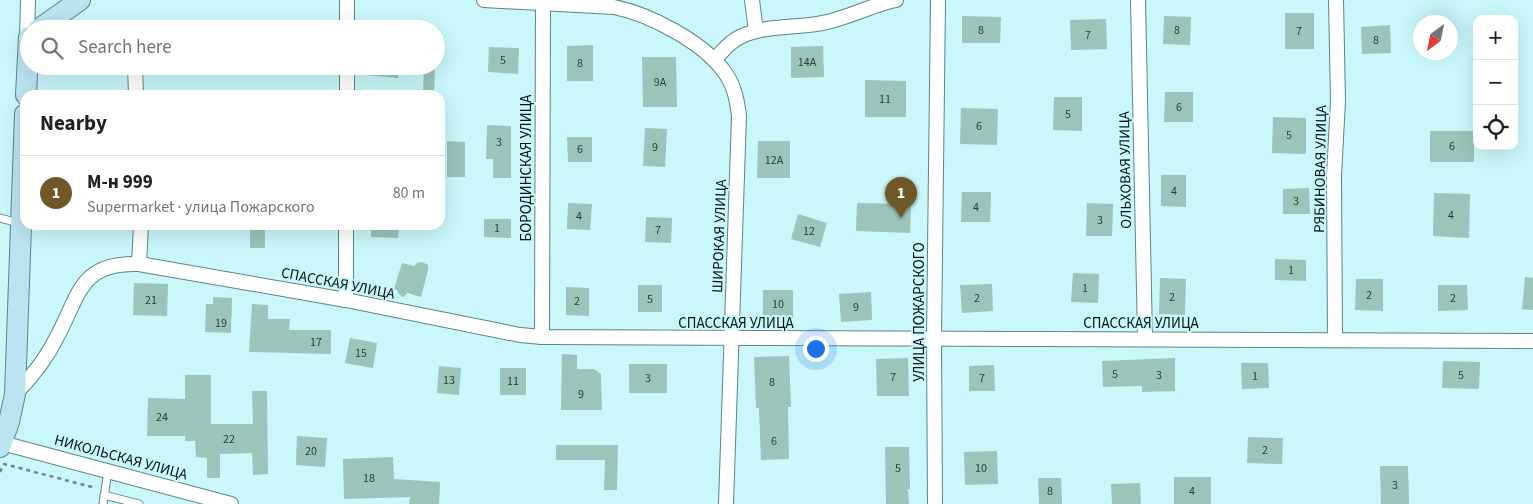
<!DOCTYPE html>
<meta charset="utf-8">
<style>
:root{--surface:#fff;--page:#f2f2f2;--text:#202124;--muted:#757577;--line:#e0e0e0;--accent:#6f5727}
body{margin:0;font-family:"Source Sans 3",sans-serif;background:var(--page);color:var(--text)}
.controls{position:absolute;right:15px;top:15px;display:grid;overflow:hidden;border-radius:10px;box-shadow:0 5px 20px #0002}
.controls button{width:45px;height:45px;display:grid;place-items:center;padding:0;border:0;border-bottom:1px solid var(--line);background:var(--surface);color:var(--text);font:25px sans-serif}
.compass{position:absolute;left:1413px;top:15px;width:45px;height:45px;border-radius:50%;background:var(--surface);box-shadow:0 5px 20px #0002;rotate:212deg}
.you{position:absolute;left:815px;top:348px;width:18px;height:18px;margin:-12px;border:4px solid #fff;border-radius:50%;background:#1a73e8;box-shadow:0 0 0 8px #1a73e833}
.badge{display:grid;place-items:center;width:32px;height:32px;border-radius:50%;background:var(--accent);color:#fff;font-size:16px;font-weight:700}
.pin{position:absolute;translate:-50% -41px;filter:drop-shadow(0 1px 2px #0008)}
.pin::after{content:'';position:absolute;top:26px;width:18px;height:15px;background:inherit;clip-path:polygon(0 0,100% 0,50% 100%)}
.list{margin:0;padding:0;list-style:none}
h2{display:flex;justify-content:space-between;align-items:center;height:65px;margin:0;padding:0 20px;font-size:21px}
h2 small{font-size:16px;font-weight:400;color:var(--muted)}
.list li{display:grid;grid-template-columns:32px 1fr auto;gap:15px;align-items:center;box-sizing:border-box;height:75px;padding:0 20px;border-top:1px solid var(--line)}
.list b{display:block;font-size:19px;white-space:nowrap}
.list p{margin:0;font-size:16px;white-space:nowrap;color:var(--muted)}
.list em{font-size:16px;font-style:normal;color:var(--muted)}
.icon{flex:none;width:28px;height:28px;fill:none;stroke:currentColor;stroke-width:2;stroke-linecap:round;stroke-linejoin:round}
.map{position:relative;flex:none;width:1533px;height:504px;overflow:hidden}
.search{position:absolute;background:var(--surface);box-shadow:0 5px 20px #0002;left:20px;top:20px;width:425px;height:55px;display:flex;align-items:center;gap:12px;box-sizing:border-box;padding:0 18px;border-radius:28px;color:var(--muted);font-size:19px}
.panel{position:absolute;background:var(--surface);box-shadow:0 5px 20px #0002;left:20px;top:90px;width:425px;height:140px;border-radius:15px}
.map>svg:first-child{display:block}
</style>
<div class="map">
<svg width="1533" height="504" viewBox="0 0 1533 504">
<rect width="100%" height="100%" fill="#c9f7fa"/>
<g fill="#9bc4ba">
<rect x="1285" y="13" width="29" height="36"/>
<polygon points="962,16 1001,17 1000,43 962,43"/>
<polygon points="1164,16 1191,17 1190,45 1163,44"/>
<polygon points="1106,19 1107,49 1071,50 1070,20"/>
<polygon points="1390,25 1391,53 1362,54 1361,27"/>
<polygon points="593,45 593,81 567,81 567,46"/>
<polygon points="823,46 824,77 791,78 791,47"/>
<polygon points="489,47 519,48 518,74 488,72"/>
<polygon points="642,57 676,57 677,107 643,107"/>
<polygon points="356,66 399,66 398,78 356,74"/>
<polygon points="424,66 435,66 434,94 423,94"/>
<polygon points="865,80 906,81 906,117 865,117"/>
<polygon points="1165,92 1193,92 1193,122 1164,122"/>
<polygon points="1054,97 1082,97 1082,131 1053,130"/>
<polygon points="961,108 998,109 997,145 960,144"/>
<polygon points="1273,117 1306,118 1306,154 1272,153"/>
<polygon points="487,125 511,126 511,178 493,178 493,159 486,159"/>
<polygon points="645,128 667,129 665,167 643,166"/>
<rect x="1430" y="131" width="44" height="31"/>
<polygon points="567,137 592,137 592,162 568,162"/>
<polygon points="447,141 465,142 465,177 447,177"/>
<polygon points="758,141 790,141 790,178 757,178"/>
<polygon points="1161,175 1186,175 1186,207 1161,206"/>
<polygon points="1309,188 1310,214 1283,214 1283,189"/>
<polygon points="962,192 991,192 990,222 961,222"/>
<polygon points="1434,193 1470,194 1469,238 1433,236"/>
<polygon points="568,203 592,204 590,230 567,229"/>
<polygon points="857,203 911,204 910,233 856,231"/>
<polygon points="1087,203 1113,204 1112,236 1086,236"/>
<polygon points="798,214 827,223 820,247 791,239"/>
<polygon points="646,217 672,218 671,243 645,242"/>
<polygon points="484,219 511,219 511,238 484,237"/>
<rect x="250" y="225" width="15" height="23"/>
<polygon points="371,225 399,225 398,238 371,237"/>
<polygon points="1275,259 1306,260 1306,281 1275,280"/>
<polygon points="422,262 428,265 428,270 421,297 408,293 403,297 399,294 397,290 394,289 402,263 414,266 417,263"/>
<polygon points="1073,273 1099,274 1098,303 1071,302"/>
<polygon points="1525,277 1533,278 1533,310 1522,309"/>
<polygon points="1160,278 1186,279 1185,315 1159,314"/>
<polygon points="1356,279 1383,279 1383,311 1355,310"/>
<polygon points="134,283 168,284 167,316 133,315"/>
<polygon points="992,284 993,311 962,313 960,285"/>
<rect x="638" y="285" width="24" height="27"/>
<polygon points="1438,285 1467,285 1468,310 1438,311"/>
<polygon points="566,287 589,288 589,316 566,315"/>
<rect x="763" y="290" width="30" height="28"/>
<polygon points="871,292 872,320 841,322 839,294"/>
<polygon points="213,297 232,298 231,333 205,332 206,304 213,304"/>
<polygon points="252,304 268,305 268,319 290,319 289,330 331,330 331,354 249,352"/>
<polygon points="350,338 377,343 373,368 345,363"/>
<polygon points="562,354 577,355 577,369 594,369 601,374 602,410 561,410"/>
<polygon points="789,356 791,407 788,407 789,459 761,460 759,408 756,408 754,357"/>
<polygon points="908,358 909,396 877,396 876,359"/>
<polygon points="1175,358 1175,391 1142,392 1142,386 1103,387 1102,361"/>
<polygon points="1443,361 1480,362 1479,389 1442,388"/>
<polygon points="1241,363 1268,363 1269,388 1242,389"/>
<rect x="629" y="364" width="38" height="29"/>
<polygon points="994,365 995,391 969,391 969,366"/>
<polygon points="439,366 461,368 459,395 437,393"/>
<rect x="500" y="368" width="26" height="27"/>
<polygon points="185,375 211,375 211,424 253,424 252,391 267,391 268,474 253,475 252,453 220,454 220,478 207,478 207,458 196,457 195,441 185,441 185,436 147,436 148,398 185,399"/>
<polygon points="297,436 327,438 325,467 296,465"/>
<polygon points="1248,437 1283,438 1282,464 1247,463"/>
<polygon points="556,445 618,445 617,490 604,490 605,460 556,460"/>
<polygon points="885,447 909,447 910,489 908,489 909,504 886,504"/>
<polygon points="997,451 998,484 965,485 964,452"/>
<polygon points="393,457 394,479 440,482 439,504 409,504 410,497 344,499 343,459"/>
<polygon points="1380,466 1408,466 1409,504 1381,504"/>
<rect x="1174" y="477" width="37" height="27"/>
<polygon points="1038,478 1061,478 1062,504 1039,504"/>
<polygon points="1140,483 1141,504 1112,504 1111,484"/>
</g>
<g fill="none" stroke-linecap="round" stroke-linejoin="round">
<defs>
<g id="lane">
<polyline points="0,218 11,221 19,222"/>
<polyline points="104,495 139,504"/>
<polyline points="103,504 108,471"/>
</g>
<g id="street">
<path d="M484 0 614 7C649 14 701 41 723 70 734 84 737 99 739 116L726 504"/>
<polyline points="752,0 756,31"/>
<polyline points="1138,0 1145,339"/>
<polyline points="347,29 347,0"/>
<polyline points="27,38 28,0"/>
<path d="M714 60C722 52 729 42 740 37 766 24 798 29 827 22 850 17 872 5 896 0"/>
<polyline points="135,66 136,95"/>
<polyline points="347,95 347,66"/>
<polyline points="139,264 141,225"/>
<polyline points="346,300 346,225"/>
<polyline points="542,337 543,0"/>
<polyline points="1335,339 1334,175 1338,101 1336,0"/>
<path d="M15 394C33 376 47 358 58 335 80 293 81 262 139 264L346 300 520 335 542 337C872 341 1203 337 1533 341"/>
<polyline points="2,443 231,504"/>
<polyline points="935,504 934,339 938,0"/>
</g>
<g id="secondary">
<polyline points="39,29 80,0"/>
<polyline points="26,95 29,37"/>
<polyline points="0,447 9,422 15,394 25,114"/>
</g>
</defs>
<use href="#lane" stroke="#5b8588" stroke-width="9"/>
<use href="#street" stroke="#5b8588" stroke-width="16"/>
<use href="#secondary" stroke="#5b8588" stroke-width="22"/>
<polyline stroke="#68888a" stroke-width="2.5" stroke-dasharray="4 4" stroke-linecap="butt" points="0,472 4,464 96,488"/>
<use href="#lane" stroke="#fff" stroke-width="7"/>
<use href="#street" stroke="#fff" stroke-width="14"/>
<use href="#secondary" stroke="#bae4f0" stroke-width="20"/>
</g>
<g text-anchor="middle" stroke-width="4" stroke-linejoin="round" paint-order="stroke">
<g font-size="12" fill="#293f3e">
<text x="981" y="34">8</text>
<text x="1177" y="34">8</text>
<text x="1299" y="35">7</text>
<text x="1088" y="39">7</text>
<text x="1376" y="44">8</text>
<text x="503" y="64">5</text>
<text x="807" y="66">14А</text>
<text x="580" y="67">8</text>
<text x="660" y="86">9А</text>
<text x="885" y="103">11</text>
<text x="1179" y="111">6</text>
<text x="1068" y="118">5</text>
<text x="979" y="130">6</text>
<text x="1289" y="139">5</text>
<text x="499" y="146">3</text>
<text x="1452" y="150">6</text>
<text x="655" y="151">9</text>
<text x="580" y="153">6</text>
<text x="774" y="164">12А</text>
<text x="1174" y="195">4</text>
<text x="1296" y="205">3</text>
<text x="976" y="211">4</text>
<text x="1451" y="219">4</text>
<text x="579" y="220">4</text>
<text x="1100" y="224">3</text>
<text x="497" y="232">1</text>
<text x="658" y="234">7</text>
<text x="809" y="235">12</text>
<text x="1291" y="274">1</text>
<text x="1085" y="292">1</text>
<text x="1369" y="299">2</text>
<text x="1172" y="301">2</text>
<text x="977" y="302">2</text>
<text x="1453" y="302">2</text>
<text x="650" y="303">5</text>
<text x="151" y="304">21</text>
<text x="577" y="305">2</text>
<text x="778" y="308">10</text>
<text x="856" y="311">9</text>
<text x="221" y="327">19</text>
<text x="316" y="346">17</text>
<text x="361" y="357">15</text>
<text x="1115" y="378">5</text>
<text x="1159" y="379">3</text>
<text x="1461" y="379">5</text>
<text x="1255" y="380">1</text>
<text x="893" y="381">7</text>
<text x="648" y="382">3</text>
<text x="982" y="382">7</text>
<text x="449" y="384">13</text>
<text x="513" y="385">11</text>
<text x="772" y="386">8</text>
<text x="581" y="398">9</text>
<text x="162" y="421">24</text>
<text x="229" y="443">22</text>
<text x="774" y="445">6</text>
<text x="1265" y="454">2</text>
<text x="311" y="455">20</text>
<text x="898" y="472">5</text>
<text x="981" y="472">10</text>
<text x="369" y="482">18</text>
<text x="1395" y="489">3</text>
<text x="1050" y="495">8</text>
<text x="1192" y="495">4</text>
</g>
<g font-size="15" fill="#031314" stroke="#c9f7fa">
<text transform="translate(526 168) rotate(-90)" y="5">БОРОДИНСКАЯ УЛИЦА</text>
<text transform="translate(1320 169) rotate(-89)" y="5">РЯБИНОВАЯ УЛИЦА</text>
<text transform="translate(1125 170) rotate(-91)" y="5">ОЛЬХОВАЯ УЛИЦА</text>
<text transform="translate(719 236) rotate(-88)" y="5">ШИРОКАЯ УЛИЦА</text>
<text transform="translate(338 283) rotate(11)" y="5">СПАССКАЯ УЛИЦА</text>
<text transform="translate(919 312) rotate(-90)" y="5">УЛИЦА ПОЖАРСКОГО</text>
<text x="736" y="328">СПАССКАЯ УЛИЦА</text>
<text x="1141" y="328">СПАССКАЯ УЛИЦА</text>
<text transform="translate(121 457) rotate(15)" y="5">НИКОЛЬСКАЯ УЛИЦА</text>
</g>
</g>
</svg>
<div class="controls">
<button>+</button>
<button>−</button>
<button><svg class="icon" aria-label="locate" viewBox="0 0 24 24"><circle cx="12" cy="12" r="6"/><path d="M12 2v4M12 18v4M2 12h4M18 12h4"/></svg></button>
</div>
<svg class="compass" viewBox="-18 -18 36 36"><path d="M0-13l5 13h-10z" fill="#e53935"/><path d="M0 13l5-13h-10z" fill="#757577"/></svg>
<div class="you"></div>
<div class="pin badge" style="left:901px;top:218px">1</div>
<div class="search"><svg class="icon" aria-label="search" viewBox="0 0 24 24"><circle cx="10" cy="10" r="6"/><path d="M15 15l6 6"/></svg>Search here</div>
<section class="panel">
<h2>Nearby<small></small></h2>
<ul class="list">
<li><span class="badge">1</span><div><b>М-н 999</b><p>Supermarket · улица Пожарского</p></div><em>80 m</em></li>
</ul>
</section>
</div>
